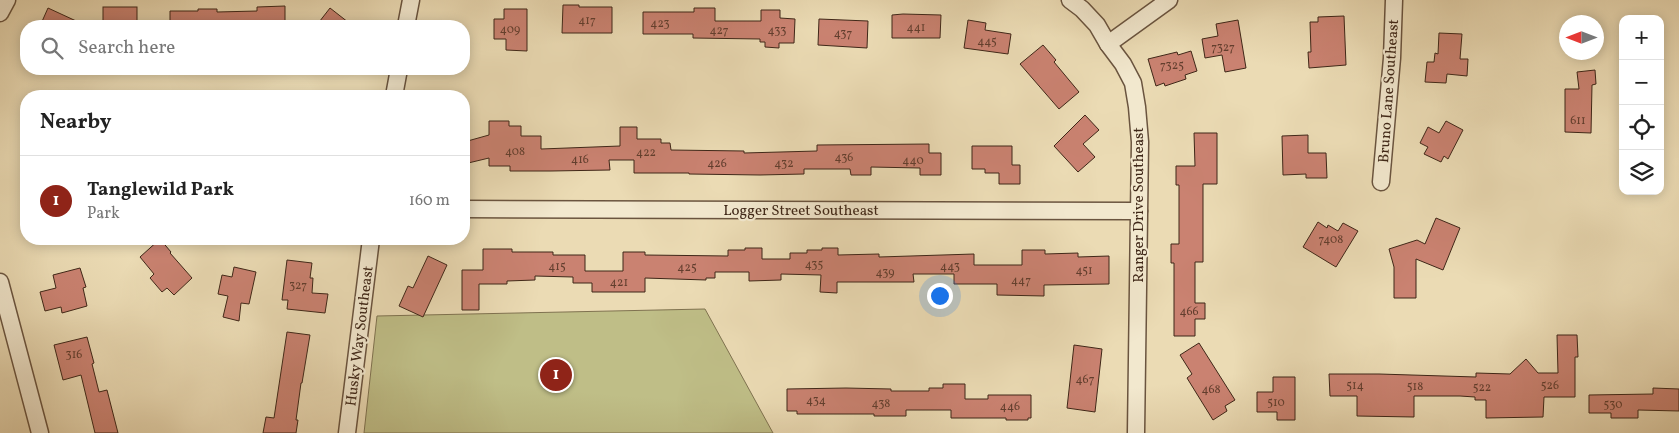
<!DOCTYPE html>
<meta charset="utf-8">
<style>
:root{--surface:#fff;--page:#f6f6f6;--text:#222;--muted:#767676;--line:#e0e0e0;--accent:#8f2418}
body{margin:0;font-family:Vollkorn,serif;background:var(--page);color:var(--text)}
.controls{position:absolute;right:15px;top:15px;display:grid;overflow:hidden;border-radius:10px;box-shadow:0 2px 12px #0003}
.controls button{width:45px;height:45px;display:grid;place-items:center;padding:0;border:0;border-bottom:1px solid var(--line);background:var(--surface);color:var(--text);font:25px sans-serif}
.compass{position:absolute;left:1559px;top:15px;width:45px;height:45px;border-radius:50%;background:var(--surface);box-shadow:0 2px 12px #0003;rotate:270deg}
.you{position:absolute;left:939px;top:295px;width:18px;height:18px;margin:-12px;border:4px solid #fff;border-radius:50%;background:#1a73e8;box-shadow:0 0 0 8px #1a73e833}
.badge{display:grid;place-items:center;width:32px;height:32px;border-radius:50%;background:var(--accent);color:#fff;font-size:16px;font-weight:700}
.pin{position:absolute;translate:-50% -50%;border:2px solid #fff;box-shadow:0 1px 5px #0006}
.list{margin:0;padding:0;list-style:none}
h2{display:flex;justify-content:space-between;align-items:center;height:65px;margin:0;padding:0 20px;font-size:21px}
h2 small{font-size:16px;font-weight:400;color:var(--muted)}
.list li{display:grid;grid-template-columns:32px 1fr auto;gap:15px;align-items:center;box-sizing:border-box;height:90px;padding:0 20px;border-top:1px solid var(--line)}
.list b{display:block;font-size:19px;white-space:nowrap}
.list p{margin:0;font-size:16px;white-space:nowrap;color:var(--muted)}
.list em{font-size:16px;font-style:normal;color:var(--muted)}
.icon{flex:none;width:28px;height:28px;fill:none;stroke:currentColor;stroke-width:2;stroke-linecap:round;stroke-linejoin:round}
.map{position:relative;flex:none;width:1679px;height:433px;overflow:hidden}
.search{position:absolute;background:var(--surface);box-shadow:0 2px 12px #0003;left:20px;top:20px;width:450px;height:55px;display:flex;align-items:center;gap:12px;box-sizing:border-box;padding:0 18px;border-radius:20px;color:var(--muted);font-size:19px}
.panel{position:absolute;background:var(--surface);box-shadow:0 2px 12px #0003;left:20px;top:90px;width:450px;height:155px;border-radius:20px}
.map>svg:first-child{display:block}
</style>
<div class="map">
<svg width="1679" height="433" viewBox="0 0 1679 433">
<rect width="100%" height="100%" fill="#ebdbb4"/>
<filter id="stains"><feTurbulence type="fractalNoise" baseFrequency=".004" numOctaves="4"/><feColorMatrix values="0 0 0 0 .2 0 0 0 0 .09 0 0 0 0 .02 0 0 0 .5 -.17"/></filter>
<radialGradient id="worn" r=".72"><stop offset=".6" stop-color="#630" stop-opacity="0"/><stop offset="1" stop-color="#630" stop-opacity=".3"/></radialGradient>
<polygon fill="#bfbe87" stroke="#7f7250" points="705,309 773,433 364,433 377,316"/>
<g fill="#ca8271" stroke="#3f2718">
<polygon points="563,5 579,5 579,7 612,7 612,33 562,33"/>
<polygon points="285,6 285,26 170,26 170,11 198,11 198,9 217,9 217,12 257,11 257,7"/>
<rect x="103" y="7" width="34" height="19"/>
<polygon points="48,8 87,26 40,26"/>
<polygon points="330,8 353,26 316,26"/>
<polygon points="694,8 715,8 715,21 761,21 761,10 780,10 780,18 795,19 794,43 779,43 779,48 765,47 765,42 760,42 760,39 693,38 693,34 643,34 643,12 694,12"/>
<polygon points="504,9 527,9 527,51 506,50 506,39 494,39 494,19 504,19"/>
<polygon points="903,14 941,15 940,38 892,38 892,15"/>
<polygon points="1344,16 1346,65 1309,68 1308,52 1311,52 1310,22 1318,22 1318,17"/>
<polygon points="819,19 868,21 867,48 818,45"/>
<polygon points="968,20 986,23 985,30 1011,34 1008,54 964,48"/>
<polygon points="1238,20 1246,68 1225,72 1222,55 1205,58 1202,39 1218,36 1216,24"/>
<polygon points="1439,33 1462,34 1460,59 1468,59 1467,76 1447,74 1446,83 1425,82 1427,62 1434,62 1435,53 1438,54"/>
<polygon points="1043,45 1056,60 1054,62 1079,92 1059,109 1020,64"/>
<polygon points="1191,51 1197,71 1185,75 1186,79 1165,86 1164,83 1156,86 1148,59 1177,52 1178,55"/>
<polygon points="1595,70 1596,84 1592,85 1591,133 1565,132 1565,89 1579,89 1577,72"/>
<polygon points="1085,115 1099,130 1083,144 1095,157 1078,172 1054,146"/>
<polygon points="489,121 509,121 509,126 521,126 521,136 541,136 541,149 620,146 620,127 637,127 637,139 661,139 661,143 670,143 671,150 744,151 744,153 817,151 817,145 929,144 929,153 941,153 941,175 920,175 920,168 871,167 871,175 851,175 850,169 804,169 804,174 760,175 689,174 689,173 634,173 634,160 609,160 610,170 551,171 510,171 510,166 489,166 489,158 464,164 464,142 489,135"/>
<polygon points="1446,121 1463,130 1448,159 1444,156 1441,162 1424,154 1428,147 1420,143 1428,127 1439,133"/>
<polygon points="1194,133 1217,133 1217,184 1203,184 1203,262 1195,262 1195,303 1205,303 1205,319 1195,319 1195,336 1174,336 1174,263 1171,263 1171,244 1179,244 1179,185 1176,185 1176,166 1195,166"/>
<polygon points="1308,135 1308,153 1326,153 1327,178 1306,178 1306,174 1283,175 1282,136"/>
<polygon points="972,146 1012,146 1012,165 1020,165 1020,184 999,184 999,173 985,173 985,169 972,169"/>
<polygon points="1436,218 1460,228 1443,270 1416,259 1416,298 1394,298 1394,267 1389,249 1417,240 1425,244"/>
<polygon points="1318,222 1327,228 1328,225 1338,231 1343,223 1358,231 1336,267 1303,247"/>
<polygon points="160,239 171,252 170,253 192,278 174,295 167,288 162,292 150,278 154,274 140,257"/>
<polygon points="745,248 762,248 762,259 790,259 790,253 807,253 807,250 822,250 822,248 838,248 838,255 879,254 879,257 974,254 974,265 1022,265 1022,250 1045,250 1045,254 1078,253 1078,257 1109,256 1109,284 1044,285 1044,296 997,295 997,284 954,284 954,274 913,274 914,282 837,282 837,293 820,292 821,275 781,274 781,280 749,281 749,272 715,272 715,278 706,278 706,280 645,278 645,292 592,292 592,283 573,283 573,277 535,276 535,280 507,281 507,284 479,284 479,310 462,310 462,270 483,270 483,249 512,249 512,252 553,252 553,255 585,255 585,271 623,271 623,252 645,252 645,255 728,256 728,250 745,250"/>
<polygon points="428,256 447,265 423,317 399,306 408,286 413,288"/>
<polygon points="287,260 312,263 310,278 313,278 312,293 328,294 325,313 287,309 288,300 282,300"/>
<polygon points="234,267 256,272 249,304 241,303 239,321 223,317 228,296 218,294 222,275 232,277"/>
<polygon points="80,268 86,287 83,288 87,306 62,313 61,307 45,311 40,292 56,288 53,275"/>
<polygon points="287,332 310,335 302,383 301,383 296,420 298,420 296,433 263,433 266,417 274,418"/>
<polygon points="1557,335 1577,335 1578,357 1575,357 1575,397 1544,397 1543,417 1486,418 1486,400 1475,400 1475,397 1460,396 1414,396 1414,417 1357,416 1357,396 1330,396 1329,374 1379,374 1476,377 1476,373 1510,374 1526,359 1538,373 1558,373"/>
<polygon points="87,337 94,363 92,364 99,392 107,390 118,433 95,433 81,375 63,380 54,345"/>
<polygon points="1199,343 1235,400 1225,406 1227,411 1213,420 1187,378 1192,374 1180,355"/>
<polygon points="1074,345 1102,349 1095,412 1067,408"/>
<polygon points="1273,377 1295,377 1295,420 1277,420 1277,412 1257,412 1257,392 1273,392"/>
<polygon points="943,384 965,384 965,399 988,399 988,395 1031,395 1031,418 1028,418 1028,420 1006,420 1006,418 951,418 951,410 906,410 906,416 874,416 874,414 797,414 797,411 787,411 787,389 846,388 891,389 891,391 929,391 929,388 943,388"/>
<polygon points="1653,388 1679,389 1679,411 1638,410 1638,418 1611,418 1611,413 1589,413 1589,395 1653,394"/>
</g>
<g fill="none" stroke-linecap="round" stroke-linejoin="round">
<defs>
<g id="street">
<polyline points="1070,0 1082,9 1097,25 1108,44 1123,64 1133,83 1137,107 1140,142 1136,433"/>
<polyline points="0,13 7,0"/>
<polyline points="406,26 411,0"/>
<polyline points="1108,44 1169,0"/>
<polyline points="394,96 399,69"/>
<polyline points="1381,182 1392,58 1394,0"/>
<polyline points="464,209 1139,211"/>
<polyline points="0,282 40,433"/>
<polyline points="347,433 371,239"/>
</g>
</defs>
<use href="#street" stroke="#6a543f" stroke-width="19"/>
<use href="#street" stroke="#f2e8ce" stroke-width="16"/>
</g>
<g text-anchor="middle" stroke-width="4.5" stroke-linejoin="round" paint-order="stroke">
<g font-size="12" fill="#623e2e">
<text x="587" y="24">417</text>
<text x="660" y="27">423</text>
<text x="916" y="31">441</text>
<text x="510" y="33">409</text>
<text x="719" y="34">427</text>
<text x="777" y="34">433</text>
<text x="843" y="37">437</text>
<text x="987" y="45">445</text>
<text x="1223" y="51">7327</text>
<text x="1172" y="69">7325</text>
<text x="1578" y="124">611</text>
<text x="515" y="155">408</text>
<text x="646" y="156">422</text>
<text x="844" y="161">436</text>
<text x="580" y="163">416</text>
<text x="913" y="164">440</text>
<text x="717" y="167">426</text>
<text x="784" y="167">432</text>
<text x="1331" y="243">7408</text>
<text x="814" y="268">435</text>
<text x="557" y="270">415</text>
<text x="950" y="270">443</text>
<text x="687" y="271">425</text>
<text x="1084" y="274">451</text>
<text x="885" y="276">439</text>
<text x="1021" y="284">447</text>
<text x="619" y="286">421</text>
<text x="298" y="289">327</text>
<text x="1189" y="315">466</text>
<text x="74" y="358">316</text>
<text x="1085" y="383">467</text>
<text x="1355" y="389">514</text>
<text x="1550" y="389">526</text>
<text x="1415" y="390">518</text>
<text x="1482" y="391">522</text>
<text x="1211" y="393">468</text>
<text x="816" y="404">434</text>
<text x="1276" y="406">510</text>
<text x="881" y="407">438</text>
<text x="1613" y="408">530</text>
<text x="1010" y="410">446</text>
</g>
<g font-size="15" fill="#3f2718" stroke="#f2e8ce">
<text transform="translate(1388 91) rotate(-86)" y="5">Bruno Lane Southeast</text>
<text transform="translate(1138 205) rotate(-90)" y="5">Ranger Drive Southeast</text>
<text x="801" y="215">Logger Street Southeast</text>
<text transform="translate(359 336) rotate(-83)" y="5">Husky Way Southeast</text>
</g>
</g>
<rect width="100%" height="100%" filter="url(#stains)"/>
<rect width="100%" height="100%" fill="url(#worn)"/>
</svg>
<div class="controls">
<button>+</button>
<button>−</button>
<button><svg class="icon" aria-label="locate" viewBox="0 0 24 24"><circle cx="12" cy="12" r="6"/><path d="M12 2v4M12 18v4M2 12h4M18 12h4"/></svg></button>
<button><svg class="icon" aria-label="layers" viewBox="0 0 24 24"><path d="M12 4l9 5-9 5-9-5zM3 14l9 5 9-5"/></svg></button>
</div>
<svg class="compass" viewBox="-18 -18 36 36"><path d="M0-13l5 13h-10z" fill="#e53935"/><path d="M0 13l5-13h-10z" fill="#767676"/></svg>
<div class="you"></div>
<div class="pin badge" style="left:556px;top:375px">1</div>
<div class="search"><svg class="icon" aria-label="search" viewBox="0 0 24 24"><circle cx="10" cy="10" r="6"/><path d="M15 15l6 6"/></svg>Search here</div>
<section class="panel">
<h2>Nearby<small></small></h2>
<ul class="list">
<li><span class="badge">1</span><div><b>Tanglewild Park</b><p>Park</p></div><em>160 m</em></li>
</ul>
</section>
</div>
